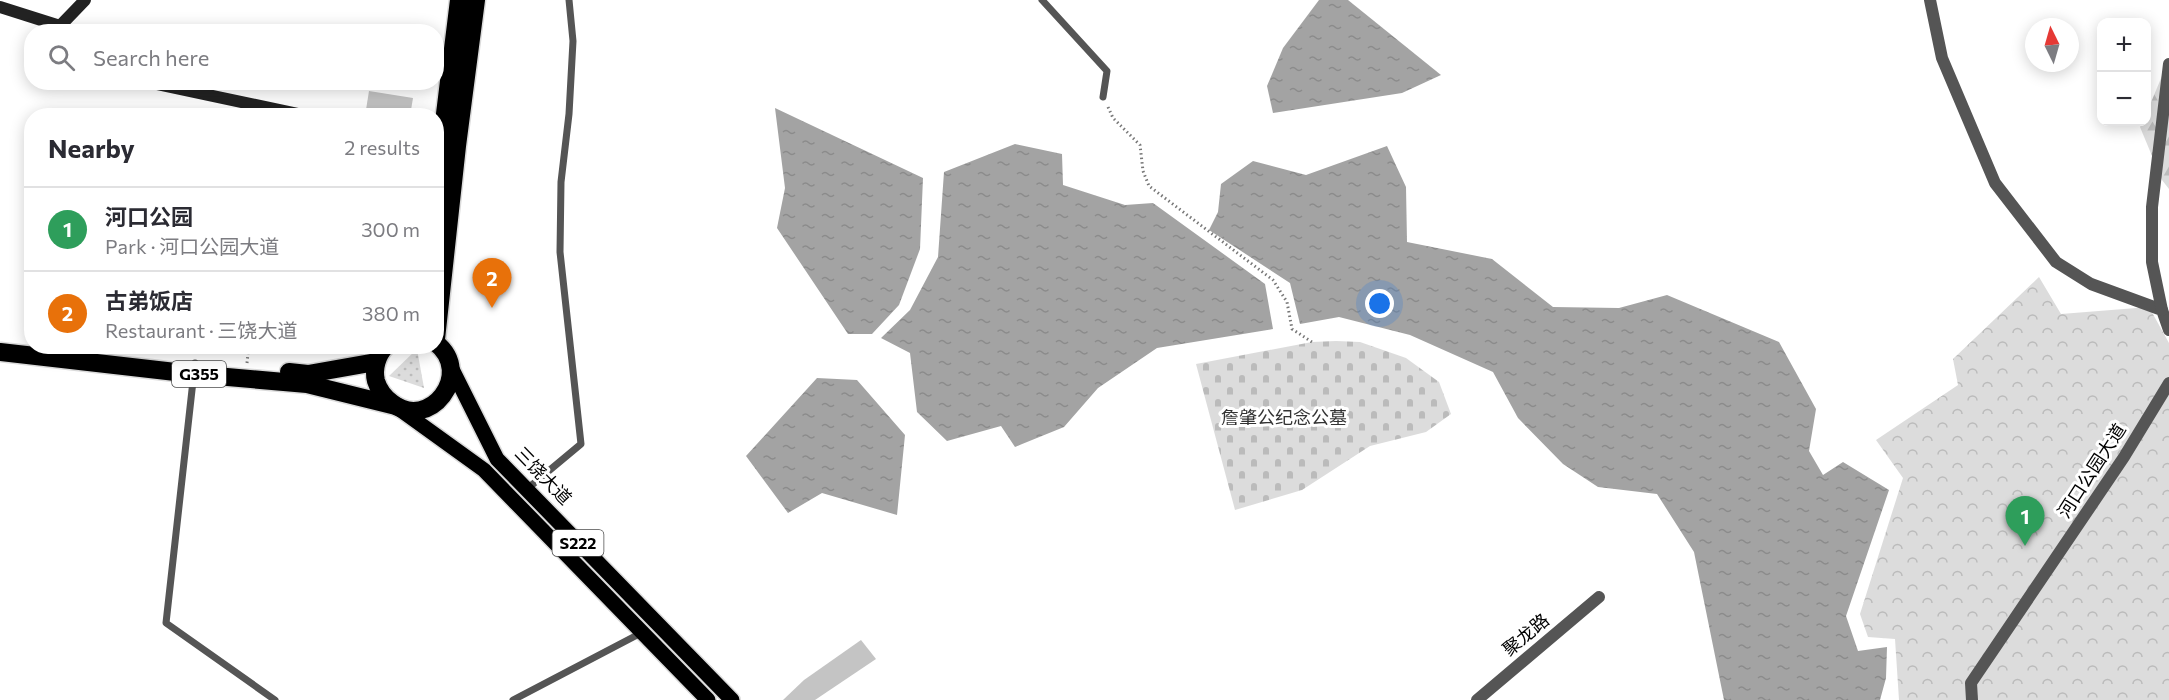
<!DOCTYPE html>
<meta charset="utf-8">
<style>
:root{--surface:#fff;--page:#f2f2f3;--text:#2b2b33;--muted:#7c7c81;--line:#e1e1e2;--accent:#1a73e8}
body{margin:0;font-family:Commissioner,"Noto Sans SC",sans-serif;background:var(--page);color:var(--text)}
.controls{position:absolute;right:18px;top:18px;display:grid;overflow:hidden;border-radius:12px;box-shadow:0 3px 15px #0003}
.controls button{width:54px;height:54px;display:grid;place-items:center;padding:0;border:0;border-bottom:2px solid var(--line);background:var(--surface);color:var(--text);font:30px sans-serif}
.compass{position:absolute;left:2025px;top:18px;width:54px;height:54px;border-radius:50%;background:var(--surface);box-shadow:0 3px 15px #0003;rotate:355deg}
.you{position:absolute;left:1380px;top:304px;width:21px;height:21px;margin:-15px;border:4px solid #fff;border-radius:50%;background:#1a73e8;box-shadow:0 0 0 9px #1a73e833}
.badge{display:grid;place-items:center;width:39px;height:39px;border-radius:50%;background:var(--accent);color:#fff;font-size:20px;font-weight:700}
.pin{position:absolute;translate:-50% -50px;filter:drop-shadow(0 2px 3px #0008)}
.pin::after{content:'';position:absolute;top:32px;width:21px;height:18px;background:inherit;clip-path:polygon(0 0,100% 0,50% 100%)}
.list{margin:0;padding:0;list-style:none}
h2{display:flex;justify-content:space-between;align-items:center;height:78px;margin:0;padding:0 24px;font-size:26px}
h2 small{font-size:20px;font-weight:400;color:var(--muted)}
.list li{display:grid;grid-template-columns:39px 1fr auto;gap:18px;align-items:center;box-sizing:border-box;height:84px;padding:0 24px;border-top:2px solid var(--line)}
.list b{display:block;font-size:22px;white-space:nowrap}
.list p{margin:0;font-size:20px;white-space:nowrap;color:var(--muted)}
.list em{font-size:20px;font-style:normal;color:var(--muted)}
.icon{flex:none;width:33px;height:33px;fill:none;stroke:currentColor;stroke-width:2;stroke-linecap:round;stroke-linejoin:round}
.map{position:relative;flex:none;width:2169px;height:700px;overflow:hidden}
.search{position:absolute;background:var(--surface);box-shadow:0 3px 15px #0003;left:24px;top:24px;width:420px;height:66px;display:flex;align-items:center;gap:15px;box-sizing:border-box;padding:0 21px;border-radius:24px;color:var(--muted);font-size:22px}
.panel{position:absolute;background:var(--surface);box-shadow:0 3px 15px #0003;left:24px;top:108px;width:420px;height:246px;border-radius:24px}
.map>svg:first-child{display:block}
</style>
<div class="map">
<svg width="2169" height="700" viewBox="0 0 2169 700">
<defs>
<pattern id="grass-dots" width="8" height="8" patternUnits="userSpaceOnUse" patternTransform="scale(1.5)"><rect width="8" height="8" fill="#dcdcdc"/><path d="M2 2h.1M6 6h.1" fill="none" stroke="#bbb" stroke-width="1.8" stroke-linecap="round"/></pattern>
<pattern id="forest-firs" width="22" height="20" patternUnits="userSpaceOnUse" patternTransform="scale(1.5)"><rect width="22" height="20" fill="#dcdcdc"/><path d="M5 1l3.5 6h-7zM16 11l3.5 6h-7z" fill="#bbb"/></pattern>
<pattern id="cemetery-stones" width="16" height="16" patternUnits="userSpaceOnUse" patternTransform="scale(1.5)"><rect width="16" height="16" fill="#dcdcdc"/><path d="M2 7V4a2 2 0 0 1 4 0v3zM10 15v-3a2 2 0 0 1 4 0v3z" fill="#bbb"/></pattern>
<pattern id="park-crowns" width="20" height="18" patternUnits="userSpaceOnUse" patternTransform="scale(1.5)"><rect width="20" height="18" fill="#dcdcdc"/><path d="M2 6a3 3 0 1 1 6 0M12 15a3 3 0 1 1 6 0" fill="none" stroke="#bbb"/></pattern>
<pattern id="water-ripples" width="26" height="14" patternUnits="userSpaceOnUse" patternTransform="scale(1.5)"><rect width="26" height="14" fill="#a3a3a3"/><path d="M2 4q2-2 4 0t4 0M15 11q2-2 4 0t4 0" fill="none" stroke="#8b8b8b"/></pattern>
</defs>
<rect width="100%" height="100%" fill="#fff"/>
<polygon fill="url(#grass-dots)" points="417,349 424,388 389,376"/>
<polygon fill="url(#forest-firs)" points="2169,59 2169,189 2162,180 2140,127 2143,122 2146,122 2147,112"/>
<polygon fill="url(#cemetery-stones)" points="1336,341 1360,342 1406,358 1439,382 1451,414 1426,432 1370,446 1302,490 1235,510 1196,364 1312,342"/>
<polygon fill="url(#park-crowns)" points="2039,277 2061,314 2149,307 2169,343 2169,700 1899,700 1895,639 1868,637 1860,614 1903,478 1876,440 1958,385 1953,359"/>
<g fill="url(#water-ripples)">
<polygon points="1319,0 1348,0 1441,75 1402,93 1273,113 1267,86 1283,48"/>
<polygon points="775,108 923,178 920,249 899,305 872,334 848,334 777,228 785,188"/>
<polygon points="1015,144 1062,154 1063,185 1125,205 1153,203 1265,284 1273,329 1157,348 1098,388 1064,427 1015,447 1001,426 947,441 917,412 910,353 881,338 910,310 938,257 944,172"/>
<polygon points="1387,146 1406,187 1407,242 1492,259 1553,307 1619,308 1667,295 1779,342 1816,409 1809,451 1823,475 1843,462 1889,490 1846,616 1858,651 1887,647 1886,678 1880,700 1724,700 1694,552 1657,494 1598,487 1563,464 1518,418 1493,372 1410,335 1339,317 1300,324 1290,283 1209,230 1218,212 1221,184 1253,161 1306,175"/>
<polygon points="817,378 857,380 905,435 897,515 822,493 788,513 746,456"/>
</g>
<g fill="#c4c4c4">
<polygon points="369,91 413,98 410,116 365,116"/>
<polygon points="861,640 876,659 815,700 783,700 804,680"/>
</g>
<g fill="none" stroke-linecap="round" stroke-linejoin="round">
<defs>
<g id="primary">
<polyline points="451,367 497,459 732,700"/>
<polyline points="398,408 484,470 708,700"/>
</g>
<g id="highway">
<polyline points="436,187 459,0"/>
<polyline points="436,339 457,146 476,0"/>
<path d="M386 346C377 355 373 369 376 381 379 391 384 397 392 403 429 432 475 374 436 343"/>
<polyline points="0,352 193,374 307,384 396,406"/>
<polyline points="289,372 308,374 376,362"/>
</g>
</defs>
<use href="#primary" stroke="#dbdbdb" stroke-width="18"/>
<use href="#highway" stroke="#dbdbdb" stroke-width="21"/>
<g stroke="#777" stroke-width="3" stroke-dasharray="1.5 3" stroke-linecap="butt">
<polyline points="1108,107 1113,118 1140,145 1143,171 1149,186 1273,280 1287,302 1292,329 1312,342"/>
<polyline points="247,363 248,353"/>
</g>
<g stroke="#555" stroke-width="7">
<polyline points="1042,0 1107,71 1103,97"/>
<polyline points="195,363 166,623 275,700"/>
<polyline points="527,489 581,444 560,252 561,182 569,114 573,41 569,0"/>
<polyline points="513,700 641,633"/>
</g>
<g stroke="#555" stroke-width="12">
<polyline points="1930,0 1942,58 1995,183 2056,262 2091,284 2162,310 2169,330"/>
<polyline points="2162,310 2152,262 2152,207 2169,64"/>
<polyline points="1477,700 1599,597"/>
<polyline points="1972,700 1971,683 2124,457 2169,383"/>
</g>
<g stroke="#222" stroke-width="12">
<polyline points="0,7 60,26 67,32"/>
<polyline points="60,26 85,0"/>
<polyline points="147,82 308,116"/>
</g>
<use href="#primary" stroke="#000" stroke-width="15"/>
<use href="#highway" stroke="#000" stroke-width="18"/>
</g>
<g text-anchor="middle" stroke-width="6" stroke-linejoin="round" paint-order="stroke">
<g fill="#fff" stroke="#4c4c4c" stroke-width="1.5">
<rect x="172" y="361" width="54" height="26" rx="4.5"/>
<rect x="552.5" y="530" width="51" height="26" rx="4.5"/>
</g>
<g font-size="16" font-weight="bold" fill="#000">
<text x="199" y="380">G355</text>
<text x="578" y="549">S222</text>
</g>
<g font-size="18" fill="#333" stroke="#fff">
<text x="1284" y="424">詹肇公纪念公墓</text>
</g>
<g font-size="18" fill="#000" stroke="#fff">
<text transform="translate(2092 471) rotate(-57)" y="6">河口公园大道</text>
<text transform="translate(543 476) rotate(46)" y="6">三饶大道</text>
<text transform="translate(1526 635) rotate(-40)" y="6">聚龙路</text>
</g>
</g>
</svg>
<div class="controls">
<button>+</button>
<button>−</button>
</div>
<svg class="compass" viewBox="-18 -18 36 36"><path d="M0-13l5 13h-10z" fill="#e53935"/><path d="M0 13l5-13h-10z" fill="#7c7c81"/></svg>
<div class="you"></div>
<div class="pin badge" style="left:2025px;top:546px;background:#2e9e5b">1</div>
<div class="pin badge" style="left:492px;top:308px;background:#e8710a">2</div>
<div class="search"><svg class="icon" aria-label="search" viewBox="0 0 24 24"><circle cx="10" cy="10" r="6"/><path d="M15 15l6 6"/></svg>Search here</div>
<section class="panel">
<h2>Nearby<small>2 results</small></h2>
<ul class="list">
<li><span class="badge" style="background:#2e9e5b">1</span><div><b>河口公园</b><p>Park · 河口公园大道</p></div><em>300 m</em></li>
<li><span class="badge" style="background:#e8710a">2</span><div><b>古弟饭店</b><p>Restaurant · 三饶大道</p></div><em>380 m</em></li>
</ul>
</section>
</div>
